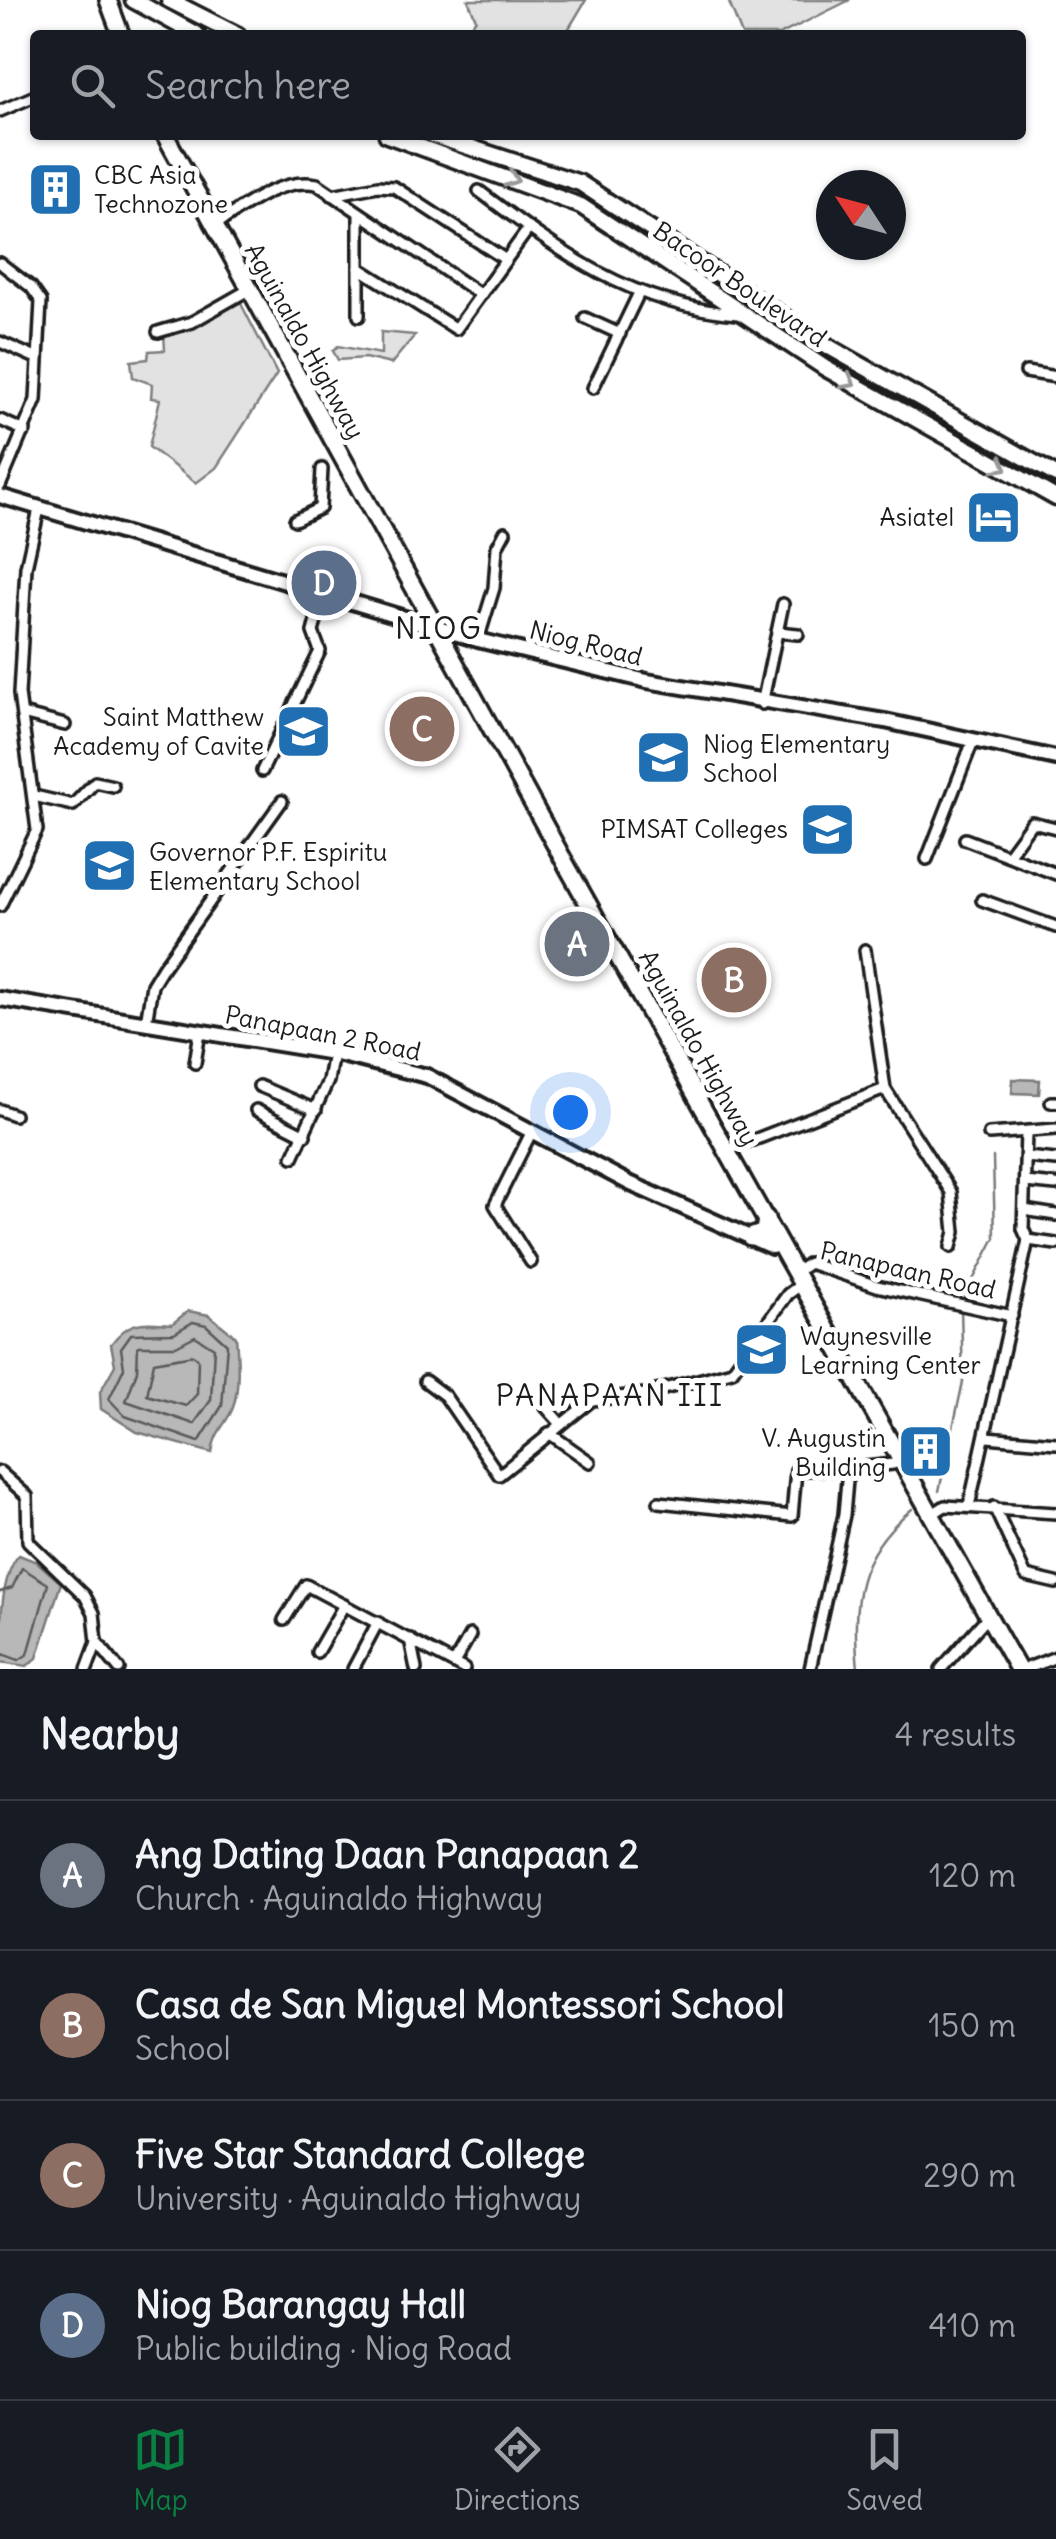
<!DOCTYPE html>
<meta charset="utf-8">
<style>
:root{--surface:#171b24;--page:#242831;--text:#f1f3f6;--muted:#9ea1a6;--line:#363941;--accent:#0b8043}
body{margin:0;font-family:Delius,sans-serif;background:var(--page);color:var(--text)}
.compass{position:absolute;left:816px;top:170px;width:90px;height:90px;border-radius:50%;background:var(--surface);box-shadow:0 2px 8px #0004;rotate:306deg}
.you{position:absolute;left:570px;top:1112px;width:35px;height:35px;margin:-25px;border:8px solid #fff;border-radius:50%;background:#1a73e8;box-shadow:0 0 0 15px #1a73e833}
.badge{display:grid;place-items:center;width:65px;height:65px;border-radius:50%;background:var(--accent);color:#fff;font-size:32px;font-weight:700}
.pin{position:absolute;translate:-50% -50%;border:5px solid #fff;box-shadow:0 2px 10px #0006}
.list{margin:0;padding:0;list-style:none}
h2{display:flex;justify-content:space-between;align-items:center;height:130px;margin:0;padding:0 40px;font-size:42px}
h2 small{font-size:32px;font-weight:400;color:var(--muted)}
.list li{display:grid;grid-template-columns:65px 1fr auto;gap:30px;align-items:center;box-sizing:border-box;height:150px;padding:0 40px;border-top:2px solid var(--line)}
.list b{display:block;font-size:38px;white-space:nowrap}
.list p{margin:0;font-size:32px;white-space:nowrap;color:var(--muted)}
.list em{font-size:32px;font-style:normal;color:var(--muted)}
.icon{flex:none;width:55px;height:55px;fill:none;stroke:currentColor;stroke-width:2;stroke-linecap:round;stroke-linejoin:round}
.map{position:relative;flex:none;width:1056px;height:1669px;overflow:hidden}
.search{position:absolute;background:var(--surface);box-shadow:0 2px 8px #0004;left:30px;right:30px;top:30px;height:110px;display:flex;align-items:center;gap:25px;box-sizing:border-box;padding:0 35px;border-radius:10px;color:var(--muted);font-size:38px}
.sheet{height:730px;background:var(--surface)}
nav{display:flex;justify-content:space-around;align-items:center;box-sizing:border-box;height:140px;border-top:2px solid var(--line);background:var(--surface);font-size:28px;color:var(--muted)}
nav a{display:grid;justify-items:center;gap:5px}
nav .on{color:var(--accent)}
.map>svg:first-child{display:block}
</style>
<div class="map">
<svg width="1056" height="1669" viewBox="0 0 1056 1669">
<rect width="100%" height="100%" fill="#fff"/>
<filter id="ink" filterUnits="userSpaceOnUse"><feTurbulence type="fractalNoise" baseFrequency=".01" numOctaves="2"/><feDisplacementMap in="SourceGraphic" scale="20" xChannelSelector="R" yChannelSelector="G"/><feConvolveMatrix kernelMatrix="1 2 1 2 8 2 1 2 1" color-interpolation-filters="sRGB"/></filter>
<g filter="url(#ink)">
<g fill="#e2e2e2" stroke="#7f7f7f" stroke-width="2.5">
<polygon points="468,0 586,0 565,35 465,35 476,19"/>
<polygon points="728,0 850,0 779,35 742,35"/>
<polygon points="235,292 277,374 216,468 196,483 149,447 160,399 151,398 152,384 133,377 131,361 148,359 149,351 165,350 164,333"/>
<polygon points="381,332 415,335 391,364 365,358 338,360 333,351 338,346 381,354"/>
</g>
<g fill="#b8b8b8" stroke="#7a7a7a" stroke-width="2.5">
<polygon points="1013,1079 1040,1080 1039,1094 1012,1093"/>
<path d="M188 1311 209 1315 236 1337C238 1358 240 1391 232 1410 224 1427 214 1433 212 1453L137 1432 101 1409 100 1392 115 1365 111 1344C130 1319 142 1322 172 1324Z"/>
<path d="M19 1555 37 1562 61 1583 37 1658 27 1666 0 1662C0 1632 0 1575 19 1555Z"/>
</g>
<g fill="none" stroke-linecap="round" stroke-linejoin="round">
<g stroke="#5a5a5a" stroke-width="2.5">
<polygon points="193,1322 206,1325 227,1344 222,1406 199,1442 125,1416 109,1399 124,1368 121,1348 131,1334 174,1333"/>
<polygon points="195,1336 214,1348 211,1400 194,1424 126,1401 137,1371 138,1346 176,1346"/>
<polygon points="193,1355 198,1359 197,1394 186,1406 147,1395 154,1362"/>
<polyline points="0,1592 12,1588 22,1568 48,1584 28,1654 19,1660 0,1653"/>
</g>
<g stroke="#7a7a7a" stroke-width="2.5">
<polyline points="963,1299 995,1238 993,1157"/>
<polyline points="939,1491 963,1382 961,1308"/>
<path d="M858 1669C852 1600 856 1555 912 1509"/>
</g>
<polyline stroke="#ddd" stroke-width="9" stroke-dasharray="9 4.5" stroke-linecap="butt" points="322,469 325,457"/>
<defs>
<g id="street">
<polyline points="0,111 35,96"/>
<path d="M479 191C561 253 632 306 738 314"/>
<polyline points="332,195 378,186 394,187 506,260"/>
<path d="M214 226C243 207 280 177 317 184L481 295"/>
<polyline points="0,263 31,287 41,301 36,400 0,486"/>
<polyline points="359,268 456,329 529,228"/>
<polyline points="359,316 359,213"/>
<polyline points="585,318 620,334"/>
<polyline points="158,332 192,322 250,289"/>
<polyline points="0,342 36,358"/>
<polyline points="1026,372 1056,377"/>
<polyline points="593,388 639,293"/>
<polyline points="0,420 25,431"/>
<polyline points="295,520 320,508 322,469"/>
<polyline points="777,632 798,634"/>
<polyline points="478,640 494,588 497,547 505,532"/>
<polyline points="762,704 783,604"/>
<polyline points="22,714 65,725"/>
<polyline points="262,771 320,651 313,632 323,595"/>
<polyline points="34,796 73,805 95,782 113,786"/>
<polyline points="965,839 1056,874"/>
<polyline points="1008,855 1032,822 1056,828"/>
<polyline points="927,859 973,741"/>
<polyline points="982,900 1056,927"/>
<polyline points="0,906 37,830 19,694 26,567 39,509"/>
<polyline points="865,950 885,1089 951,1192 955,1232 951,1247"/>
<polyline points="146,1023 152,985 163,967 282,801"/>
<polyline points="195,1063 200,1032"/>
<polyline points="259,1086 316,1110"/>
<polyline points="1051,1102 1056,1102"/>
<polyline points="0,1110 14,1115"/>
<polyline points="256,1110 305,1135"/>
<polyline points="989,1134 1056,1129"/>
<polyline points="728,1150 885,1089"/>
<polyline points="293,1157 328,1081 333,1053"/>
<polyline points="1026,1157 1056,1160"/>
<polyline points="1025,1182 1056,1185"/>
<polyline points="1024,1210 1056,1215"/>
<polyline points="1028,1240 1056,1244"/>
<polyline points="531,1262 495,1205 532,1131"/>
<polyline points="796,1272 809,1263 877,1286 1012,1316"/>
<polyline points="425,1381 445,1396 499,1475 592,1400 645,1394 732,1371 788,1294 802,1284"/>
<polyline points="544,1405 561,1424"/>
<polyline points="549,1433 590,1462"/>
<polyline points="987,1437 1056,1443"/>
<polyline points="0,1472 27,1496 28,1541 85,1596 94,1613 97,1642 119,1669"/>
<polyline points="659,1502 792,1516 796,1470 848,1469"/>
<polyline points="969,1506 1028,1240 1023,1229 1026,1133"/>
<polyline points="994,1507 1026,1576 1056,1583"/>
<polyline points="931,1515 945,1506 1056,1513"/>
<polyline points="284,1620 306,1585 464,1669"/>
<polyline points="410,1639 416,1669"/>
<polyline points="317,1652 344,1605"/>
<polyline points="454,1663 470,1635"/>
<polyline points="87,1669 97,1642"/>
<polyline points="353,1669 378,1622"/>
<polyline points="810,1669 844,1515 848,1469 893,1464 902,1458"/>
<polyline points="941,1669 988,1616"/>
<polyline points="1025,1669 1056,1657"/>
</g>
<g id="secondary">
<polyline points="0,496 478,640 647,681 885,721 1056,758"/>
<polyline points="0,999 333,1053 427,1076 629,1183 772,1247 780,1244"/>
</g>
<g id="primary">
<polyline points="133,0 197,35"/>
<polyline points="169,0 238,35"/>
<polyline points="387,135 581,206 825,368 1056,498"/>
<polyline points="432,135 580,183 831,348 1056,475"/>
</g>
<g id="highway">
<polyline points="108,0 121,35"/>
<polyline points="165,135 568,868 1018,1669"/>
<polyline points="750,1237 764,1232 766,1218"/>
</g>
</defs>
<use href="#street" stroke="#1c1c1c" stroke-width="16"/>
<use href="#secondary" stroke="#1c1c1c" stroke-width="20"/>
<use href="#primary" stroke="#1c1c1c" stroke-width="21"/>
<use href="#highway" stroke="#1c1c1c" stroke-width="22"/>
<use href="#street" stroke="#fff" stroke-width="9"/>
<use href="#secondary" stroke="#fff" stroke-width="12"/>
<use href="#primary" stroke="#fff" stroke-width="14"/>
<use href="#highway" stroke="#fff" stroke-width="15"/>
</g>
<defs><path id="oneway-chevron" d="M-2-3.5L2.5 0L-2 3.5" fill="none" stroke-width="1.6" stroke-linecap="round" stroke-linejoin="round" transform="scale(2.5)"/></defs>
<g stroke="#999">
<use href="#oneway-chevron" transform="translate(512 179) rotate(19)"/>
<use href="#oneway-chevron" transform="translate(849 382) rotate(29)"/>
<use href="#oneway-chevron" transform="translate(1001 466) rotate(29)"/>
</g>
</g>
<defs>
<symbol id="building-square" viewBox="-11 -11 22 22"><rect x="-9" y="-9" width="18" height="18" rx="4" fill="#1f6fb2" stroke="#fff"/><path d="M-4-6H4V6H1V3H-1V6H-4ZM-2.5-4.3h1.7v1.8h-1.7ZM.8-4.3h1.7v1.8H.8ZM-2.5-1h1.7V.8h-1.7ZM.8-1h1.7V.8H.8Z" fill="#fff"/></symbol>
<symbol id="hotel-square" viewBox="-11 -11 22 22"><rect x="-9" y="-9" width="18" height="18" rx="4" fill="#1f6fb2" stroke="#fff"/><path d="M-6-4.5h1.5V1H6V5H4.5V3h-9V5H-6ZM-4 0a1.8 1.8 0 1 1 3.6 0ZM.5 0V-2.5h3Q6-2.5 6 0Z" fill="#fff"/></symbol>
<symbol id="school-square" viewBox="-11 -11 22 22"><rect x="-9" y="-9" width="18" height="18" rx="4" fill="#1f6fb2" stroke="#fff"/><path d="M0-5L7-2L0 1L-7-2ZM-4 1L0 2.5L4 1V4Q0 6-4 4Z" fill="#fff"/></symbol>
<symbol id="university-square" viewBox="-11 -11 22 22"><rect x="-9" y="-9" width="18" height="18" rx="4" fill="#1f6fb2" stroke="#fff"/><path d="M0-5L7-2L0 1L-7-2ZM-4 1L0 2.5L4 1V4Q0 6-4 4Z" fill="#fff"/></symbol>
</defs>
<g fill-rule="evenodd">
<use href="#building-square" x="24" y="158" width="63" height="63"/>
<use href="#hotel-square" x="962" y="486" width="63" height="63"/>
<use href="#school-square" x="272" y="700" width="63" height="63"/>
<use href="#school-square" x="632" y="726" width="63" height="63"/>
<use href="#university-square" x="796" y="798" width="63" height="63"/>
<use href="#school-square" x="78" y="834" width="63" height="63"/>
<use href="#school-square" x="730" y="1318" width="63" height="63"/>
<use href="#building-square" x="894" y="1420" width="63" height="63"/>
</g>
<g text-anchor="middle" stroke-width="10" stroke-linejoin="round" paint-order="stroke">
<g font-size="25" fill="#1c1c1c" stroke="#fff" text-anchor="start">
<text x="94" y="184">CBC Asia<tspan x="94" dy="29">Technozone</tspan></text>
<text x="954" y="526" text-anchor="end">Asiatel</text>
<text x="264" y="726" text-anchor="end">Saint Matthew<tspan x="264" dy="29">Academy of Cavite</tspan></text>
<text x="703" y="753">Niog Elementary<tspan x="703" dy="29">School</tspan></text>
<text x="788" y="838" text-anchor="end">PIMSAT Colleges</text>
<text x="149" y="861">Governor P.F. Espiritu<tspan x="149" dy="29">Elementary School</tspan></text>
<text x="800" y="1345">Waynesville<tspan x="800" dy="29">Learning Center</tspan></text>
<text x="886" y="1447" text-anchor="end">V. Augustin<tspan x="886" dy="29">Building</tspan></text>
</g>
<g font-size="25" fill="#1c1c1c" stroke="#fff">
<text transform="translate(740 284) rotate(34)" y="9">Bacoor Boulevard</text>
<text transform="translate(305 341) rotate(61)" y="9">Aguinaldo Highway</text>
<text transform="translate(586 643) rotate(14)" y="9">Niog Road</text>
<text transform="translate(323 1033) rotate(11)" y="9">Panapaan 2 Road</text>
<text transform="translate(699 1048) rotate(61)" y="9">Aguinaldo Highway</text>
<text transform="translate(908 1270) rotate(13)" y="9">Panapaan Road</text>
</g>
<g font-size="30" letter-spacing="2.5" fill="#1c1c1c" stroke="#fff">
<text x="439" y="639">NIOG</text>
<text x="610" y="1406">PANAPAAN III</text>
</g>
</g>
</svg>
<svg class="compass" viewBox="-18 -18 36 36"><path d="M0-13l5 13h-10z" fill="#e53935"/><path d="M0 13l5-13h-10z" fill="#9ea1a6"/></svg>
<div class="you"></div>
<div class="pin badge" style="left:577px;top:944px;background:#6b7280">A</div>
<div class="pin badge" style="left:734px;top:980px;background:#8d6e63">B</div>
<div class="pin badge" style="left:422px;top:729px;background:#8d6e63">C</div>
<div class="pin badge" style="left:324px;top:583px;background:#5c6f8a">D</div>
<div class="search"><svg class="icon" aria-label="search" viewBox="0 0 24 24"><circle cx="10" cy="10" r="6"/><path d="M15 15l6 6"/></svg>Search here</div>
</div>
<section class="sheet">
<h2>Nearby<small>4 results</small></h2>
<ul class="list">
<li><span class="badge" style="background:#6b7280">A</span><div><b>Ang Dating Daan Panapaan 2</b><p>Church · Aguinaldo Highway</p></div><em>120 m</em></li>
<li><span class="badge" style="background:#8d6e63">B</span><div><b>Casa de San Miguel Montessori School</b><p>School</p></div><em>150 m</em></li>
<li><span class="badge" style="background:#8d6e63">C</span><div><b>Five Star Standard College</b><p>University · Aguinaldo Highway</p></div><em>290 m</em></li>
<li><span class="badge" style="background:#5c6f8a">D</span><div><b>Niog Barangay Hall</b><p>Public building · Niog Road</p></div><em>410 m</em></li>
</ul>
</section>
<nav>
<a class="on"><svg class="icon" aria-label="map" viewBox="0 0 24 24"><path d="M3 6l6-2 6 2 6-2v14l-6 2-6-2-6 2zM9 4v14M15 6v14"/></svg>Map</a>
<a><svg class="icon" aria-label="directions" viewBox="0 0 24 24"><path d="M12 3l9 9-9 9-9-9zM9 14v-3h6M13 9l2 2-2 2"/></svg>Directions</a>
<a><svg class="icon" aria-label="saved" viewBox="0 0 24 24"><path d="M7 4h10v16l-5-4-5 4z"/></svg>Saved</a>
</nav>
